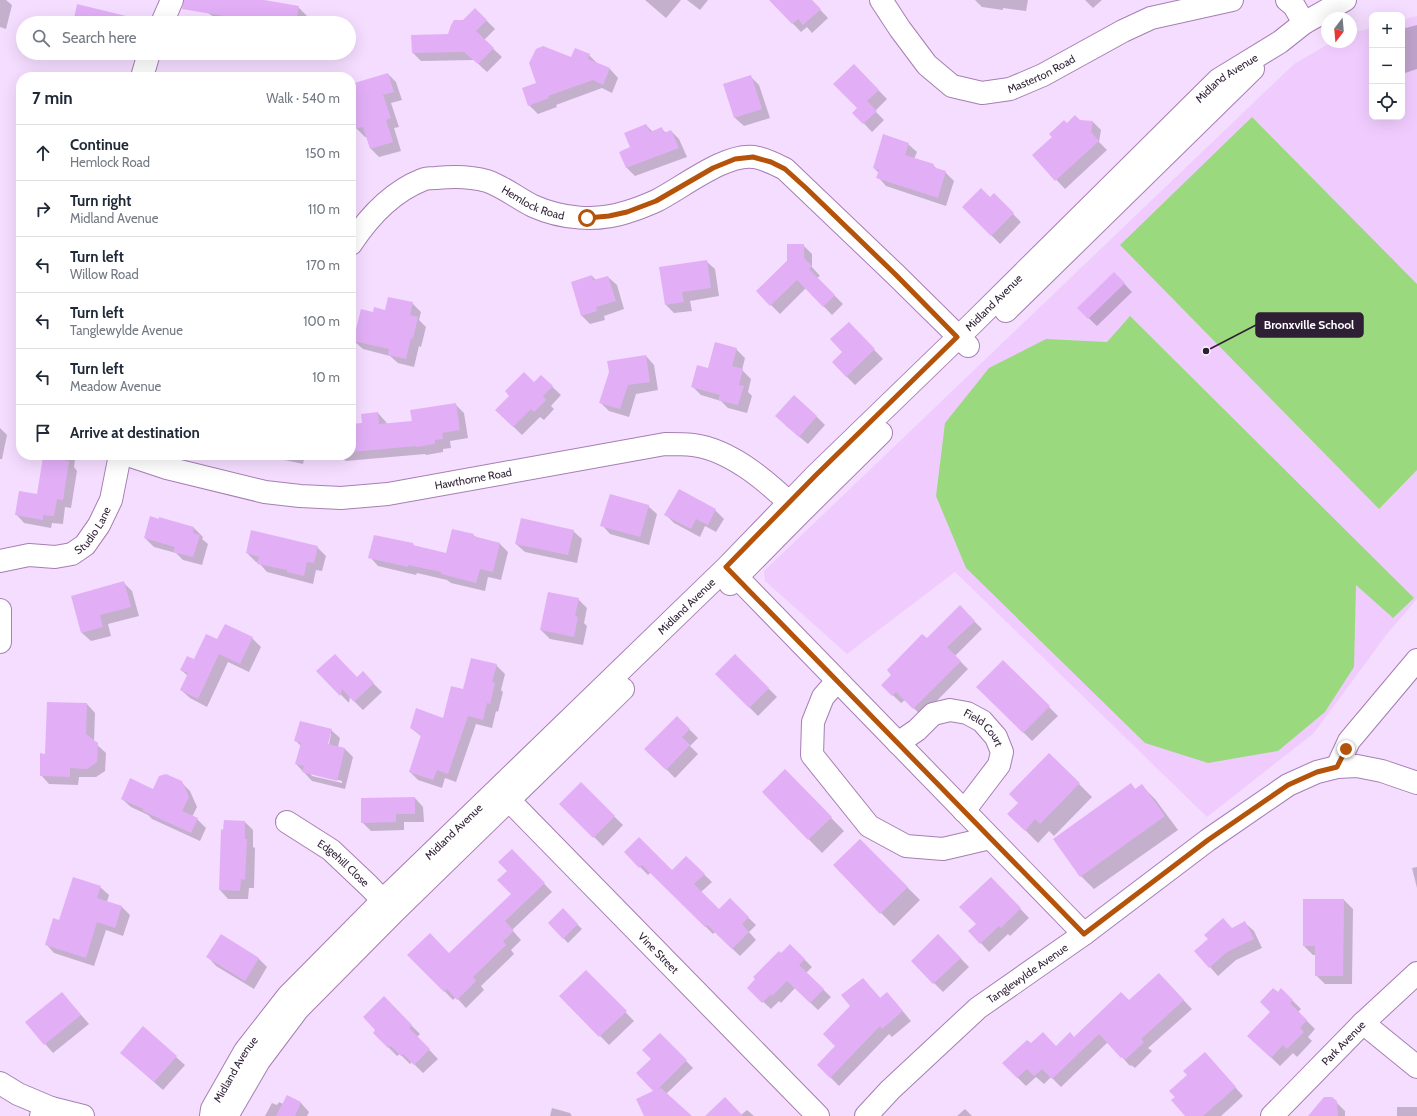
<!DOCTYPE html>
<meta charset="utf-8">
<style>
:root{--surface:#fff;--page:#f6f6f7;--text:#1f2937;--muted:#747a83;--line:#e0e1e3}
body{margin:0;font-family:Cabin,sans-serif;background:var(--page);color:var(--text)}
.controls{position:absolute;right:12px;top:12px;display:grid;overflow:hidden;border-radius:8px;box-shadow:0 4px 16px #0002}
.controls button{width:36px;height:36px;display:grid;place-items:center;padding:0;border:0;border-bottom:1px solid var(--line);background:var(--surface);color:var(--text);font:20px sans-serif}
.compass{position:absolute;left:1321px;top:12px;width:36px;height:36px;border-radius:50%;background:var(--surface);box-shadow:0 4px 16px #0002;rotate:196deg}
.stop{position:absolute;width:12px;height:12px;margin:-9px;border:3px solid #b45309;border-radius:50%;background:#fff}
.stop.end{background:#b45309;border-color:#fff;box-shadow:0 1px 4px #0008}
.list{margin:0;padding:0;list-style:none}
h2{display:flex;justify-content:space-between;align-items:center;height:52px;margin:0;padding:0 16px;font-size:17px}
h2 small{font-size:13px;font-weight:400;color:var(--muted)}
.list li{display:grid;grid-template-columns:26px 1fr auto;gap:12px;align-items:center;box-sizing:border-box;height:56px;padding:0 16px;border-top:1px solid var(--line)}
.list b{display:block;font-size:15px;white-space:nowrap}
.list p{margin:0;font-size:13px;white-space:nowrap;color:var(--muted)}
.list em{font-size:13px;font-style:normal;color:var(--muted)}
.icon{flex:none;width:22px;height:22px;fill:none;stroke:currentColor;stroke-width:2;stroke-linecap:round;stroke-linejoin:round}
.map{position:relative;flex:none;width:1417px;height:1116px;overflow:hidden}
.search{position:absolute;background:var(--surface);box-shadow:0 4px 16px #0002;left:16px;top:16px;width:340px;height:44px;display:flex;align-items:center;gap:10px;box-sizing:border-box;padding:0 14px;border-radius:22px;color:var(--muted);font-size:15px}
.panel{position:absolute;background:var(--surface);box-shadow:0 4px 16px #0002;left:16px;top:72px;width:340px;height:388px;border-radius:16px}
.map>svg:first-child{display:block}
</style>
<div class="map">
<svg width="1417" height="1116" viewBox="0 0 1417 1116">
<rect width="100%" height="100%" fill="#f5ddff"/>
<polygon fill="#f0ccfe" points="1417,16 1417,599 1387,634 1314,733 1207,817 955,572 847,654 765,581 764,571 1294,64 1332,42 1351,42 1351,33 1372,28 1372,117 1402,117 1402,20"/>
<g fill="#9bd97f">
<polygon points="1252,117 1417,284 1417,470 1379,509 1120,245"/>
<polygon points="1130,316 1414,598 1393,618 1356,585 1354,667 1325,712 1278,751 1208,763 1145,743 966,568 936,496 945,423 989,368 1046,339 1107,342"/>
</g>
<g fill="#0003" fill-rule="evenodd">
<polygon points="0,0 6,0 12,5 6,29 0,27"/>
<polygon points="202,0 258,0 298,7 307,16 306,23 223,23 208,13"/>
<polygon points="645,0 681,0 666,18"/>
<polygon points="687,0 708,0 700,10"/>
<polygon points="770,0 811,0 828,18 812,33 807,27 801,32"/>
<polygon points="975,0 1028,0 1026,11 1003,8 1003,10 982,7"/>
<polygon points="1085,0 1102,0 1093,8"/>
<polygon points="78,5 135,19 139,23 74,23"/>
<polygon points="475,9 495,29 484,40 502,57 487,72 474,60 421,61 413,53 449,34"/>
<polygon points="1417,25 1417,69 1402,74 1402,29"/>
<polygon points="589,55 598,64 610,69 618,78 612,93 602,88 556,105 557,107 538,114 529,105 538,84 572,58"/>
<polygon points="854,65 887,99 875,111 884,120 872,132 854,113 858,108"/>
<polygon points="388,74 396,82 402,100 391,103 399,127 394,128 401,151 379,157 371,149 367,137 365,137 357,129 353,115 351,115 351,85"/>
<polygon points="750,76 759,85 770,118 744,126 735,118 724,84"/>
<polygon points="1079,121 1093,122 1101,130 1099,142 1107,150 1065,189 1033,155 1067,124"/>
<polygon points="646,125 653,132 661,128 666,133 671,131 679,139 687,157 635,176 626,167 631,148"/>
<polygon points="908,144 917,152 914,159 933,165 938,170 945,172 954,181 946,206 886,186 878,177 879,173 874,168"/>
<polygon points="994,195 1021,222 1000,244 963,207 990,198"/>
<polygon points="803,245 812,254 812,267 820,276 817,278 843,304 832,315 806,288 780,314 757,291"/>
<polygon points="706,261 715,269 719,296 690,301 692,311 674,313 666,305"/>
<polygon points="1114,273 1132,292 1097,326 1078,308"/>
<polygon points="592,276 596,280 608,277 617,285 624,309 604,316 605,320 590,324 582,316 572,283"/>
<polygon points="412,303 421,312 419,320 426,327 421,347 419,346 414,367 398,363 390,356 363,349 354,341 374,313 386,311"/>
<polygon points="857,332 883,359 855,385 846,376 843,352"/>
<polygon points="736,349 745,358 742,370 751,379 748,392 752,396 747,413 728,408 721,401 701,395 692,386 708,370"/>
<polygon points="646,356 654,365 658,390 636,394 629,417 609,411 600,402"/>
<polygon points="541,376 561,395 551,406 554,409 544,420 540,417 522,435 496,410 534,383"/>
<polygon points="455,404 464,413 468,438 450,441 451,448 443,449 443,452 426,455 425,454 346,461 340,455 351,455 351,425 363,424 378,413 386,422 387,424 413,422"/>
<polygon points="816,416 825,425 808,444 785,425"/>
<polygon points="0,428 7,435 2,459 0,459"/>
<polygon points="47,455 70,455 75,460 74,467 77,471 71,508 65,507 63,524 52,523 51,528 24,523 16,514 38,495"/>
<polygon points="262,455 305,455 303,464"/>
<polygon points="648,506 657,514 649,545 610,534 602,525"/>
<polygon points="715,510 724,519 716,532 705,526 700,537 674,523 666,515"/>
<polygon points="160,519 194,528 203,537 202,539 208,544 202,565 183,560 176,553 154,547 145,538"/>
<polygon points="573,531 582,539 577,563 525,552 516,544"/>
<polygon points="473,535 476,537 499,543 508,552 501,580 488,577 485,591 451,583 447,580 417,573 416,575 378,566 370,557 413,544 415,547 447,554"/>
<polygon points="317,547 326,556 322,571 316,570 313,584 267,572 259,563 256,562 247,553"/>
<polygon points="123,582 132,591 139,616 108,624 111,636 91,641 82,633"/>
<polygon points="578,599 587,608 584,623 587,626 583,645 550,639 541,630"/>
<polygon points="960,607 982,629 955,656 968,669 922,716 905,700 901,703 882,685 927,639"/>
<polygon points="252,638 261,647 249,672 228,662 207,707 190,698 181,690 188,676 181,670 194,661 218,640"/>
<polygon points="735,655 777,697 758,716 716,674"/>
<polygon points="1003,661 1058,716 1032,741 978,687"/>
<polygon points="496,665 505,674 501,690 503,692 498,712 496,711 492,728 476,724 456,782 445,778 442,788 418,780 410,772 422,737 411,728 444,719"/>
<polygon points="318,671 371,681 382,692 363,710 350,697 349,703"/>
<polygon points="87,704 95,713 94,742 106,753 105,771 96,777 79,777 78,785 49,784 41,775 46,755"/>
<polygon points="677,717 698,738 690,746 698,754 675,778 646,749"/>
<path d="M331 730 340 738 338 747 345 749 353 757 345 789 312 781 296 764 301 746 296 741ZM329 734H331L328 749 326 748ZM310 773 342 781V783L312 776Z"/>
<polygon points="1049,754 1092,797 1054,836 1049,831 1038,843 1009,814 1019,803"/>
<polygon points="785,771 844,831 822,853 763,792"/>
<polygon points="181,782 190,791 197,807 192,817 197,819 206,828 200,841 152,819 148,815 131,807 122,799"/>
<polygon points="581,784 623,825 603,846 561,804"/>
<polygon points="1131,784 1136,790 1142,786 1155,799 1178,830 1094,889 1081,876"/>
<polygon points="415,798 423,807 424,822 404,822 404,830 371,831 362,822"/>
<polygon points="245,822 253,830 253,847 255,848 254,888 249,888 248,899 228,899 220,890 224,832"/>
<polygon points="860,840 920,900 894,926 834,865"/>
<polygon points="512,850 552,892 512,930 521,940 511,950 514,954 481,986 484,990 466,1008 456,997 453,1000 409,955 449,954 512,894"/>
<polygon points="625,852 672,871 686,857 712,882 701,892 719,910 730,900 756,925 749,932 756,940 740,956 715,932 713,934 651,872 648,875"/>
<polygon points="1417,867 1417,888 1412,868"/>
<polygon points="991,878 1029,918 1010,936 1008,934 989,952 970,931 977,924"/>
<polygon points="100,887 109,895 107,902 121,906 130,915 123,936 106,930 94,966 54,953 46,944 60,921"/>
<polygon points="1304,900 1344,900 1353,909 1352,984 1325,984 1316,975 1316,955 1313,955 1304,946"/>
<polygon points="563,910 582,929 568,943 549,923"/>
<polygon points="1245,923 1254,931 1262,948 1236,960 1218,976 1210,967 1232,929"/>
<polygon points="938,935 969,967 943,992 912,961"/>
<polygon points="790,945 812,967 806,973 831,997 818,1010 795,988 781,1003 779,1001 771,1009 748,988"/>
<polygon points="208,957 258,958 267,967 254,989 216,966"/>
<polygon points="586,971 634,1021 609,1045 561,996"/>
<polygon points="863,979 881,999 895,1002 911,1021 892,1037 889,1034 839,1086 818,1065 836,1046"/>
<polygon points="1167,983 1192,1009 1148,1048 1152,1051 1135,1068 1131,1065 1130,1066 1108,1042 1061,1087 1051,1077 1044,1084 1036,1077 1026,1086 1003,1063 1031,1045 1056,1047 1074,1038 1129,1001"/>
<polygon points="1281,989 1301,1009 1298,1012 1315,1029 1308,1037 1312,1041 1297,1057 1293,1053 1280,1066 1257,1044 1272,1012 1278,993"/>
<polygon points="62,993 89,1024 53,1053 26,1022"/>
<polygon points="384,998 420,1034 417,1037 438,1059 423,1073 412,1062 410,1064 400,1054 397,1056 374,1033 377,1030"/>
<polygon points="660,1034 693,1068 666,1094 690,1116 645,1116 655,1092 652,1059"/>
<polygon points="121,1053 176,1057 185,1065 163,1090"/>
<polygon points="1213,1062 1243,1096 1221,1116 1186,1116"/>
<polygon points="287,1096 301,1103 309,1112 307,1116 265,1116 272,1103 277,1105 279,1102 283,1104"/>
<polygon points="1336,1102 1345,1111 1345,1116 1309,1116"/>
<rect x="1397" y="1107" width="20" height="9"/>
<polygon points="552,1108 570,1113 572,1116 550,1116"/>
<polygon points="965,1109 972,1116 957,1116"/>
<polygon points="747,1110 754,1116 706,1116 741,1115"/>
</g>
<g fill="#e2aff7">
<polygon points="184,0 264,0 299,6 296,23 248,23 248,20 182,9"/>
<polygon points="769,0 812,0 821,9 803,25 798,19 792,24"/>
<polygon points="77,4 130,17 129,23 73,23"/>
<polygon points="475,8 487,20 476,31 494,48 478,64 464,52 412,53 411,35 448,34 451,25 454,20 463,20"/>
<polygon points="543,46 571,57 575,48 590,54 588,59 610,68 603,85 593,80 548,96 549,98 528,106 522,88 536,83 529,63 536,49"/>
<polygon points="854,64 879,90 867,101 877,111 863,124 852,113 857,108 833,84"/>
<polygon points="388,73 394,92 383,95 391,118 386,120 393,142 370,149 363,127 356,129 351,113 351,84"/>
<polygon points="751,75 762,109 734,118 723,84"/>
<polygon points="1075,115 1080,120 1093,121 1091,132 1099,141 1055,181 1032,155 1052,137 1049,134 1064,120 1067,123"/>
<polygon points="646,124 650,132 662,127 664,133 671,130 679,148 626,168 619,152 630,147 624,133"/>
<polygon points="883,134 909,143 905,155 934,164 933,167 946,171 938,198 876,178 879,170 873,168"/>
<polygon points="981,188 990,197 994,193 1014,213 991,236 962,207"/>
<polygon points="787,244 804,244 804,258 812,266 809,269 835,295 823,307 797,280 770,306 756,291 787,261"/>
<polygon points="707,260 711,288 682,292 684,302 665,305 659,267"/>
<polygon points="1114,272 1125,283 1088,319 1077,308"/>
<polygon points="592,275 593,280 608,276 616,301 596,307 597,311 581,316 571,282"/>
<polygon points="388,297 413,302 410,315 418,317 413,339 411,338 406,359 388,355 389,349 353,341 361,309 373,312 374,307 385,310"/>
<polygon points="849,322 875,349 846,377 832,362 842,352 830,339"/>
<polygon points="715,342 737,348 732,366 743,369 739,385 744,386 738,405 718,400 720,395 691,387 697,365 708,368"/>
<polygon points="646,355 650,382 628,385 620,409 599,403 609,372 607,361"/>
<polygon points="524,372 534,382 541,375 553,386 543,396 546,400 534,412 531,409 513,427 495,410 509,396 505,391"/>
<polygon points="794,395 817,416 799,437 775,416"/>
<polygon points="456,403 460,430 442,433 443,439 435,440 435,444 416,447 416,446 351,452 351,424 362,423 361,414 378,412 379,424 412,421 410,410"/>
<polygon points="46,455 66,455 65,461 69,461 63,500 57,499 54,516 43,515 43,520 15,515 19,491 37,494 43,457 45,457"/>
<polygon points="679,489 716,509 708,525 696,519 691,529 664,515"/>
<polygon points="610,494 649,505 640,537 600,526"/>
<polygon points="150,516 159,519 159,517 194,527 193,533 200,535 193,557 173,552 175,547 144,538"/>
<polygon points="521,518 574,530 568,555 515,544"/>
<polygon points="452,529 474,534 473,536 500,543 493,572 480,569 476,583 441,574 441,572 408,565 408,567 368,558 374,535 413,543 413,545 446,553"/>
<polygon points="251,530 318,546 314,563 307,562 304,576 287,572 287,570 257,564 259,557 246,553"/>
<polygon points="124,581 131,607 100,615 103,627 81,633 71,596"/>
<polygon points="548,592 579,598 575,616 578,617 574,637 540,630"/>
<polygon points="960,605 975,621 947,647 961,661 913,709 896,692 892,696 881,685 891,675 887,670 922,634 927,638"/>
<polygon points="225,624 253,637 240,664 219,654 198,699 180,690 188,673 180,670 187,656 194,659 206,634 217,639"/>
<polygon points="335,654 357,677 363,671 374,683 354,702 342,689 340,696 316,671"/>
<polygon points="735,654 769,688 749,708 715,674"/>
<polygon points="471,658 497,664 492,682 495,683 490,704 487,703 483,720 468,716 448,774 437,770 433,780 409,772 421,735 410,728 416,708 443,718 451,686 463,689"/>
<polygon points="1003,660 1050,706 1023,733 976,687"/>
<polygon points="47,702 87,703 86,734 98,743 97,762 87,769 70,768 70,777 40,776 40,753 45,754"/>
<polygon points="677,716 690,729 682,737 690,745 666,770 644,749"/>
<polygon points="300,721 332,729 328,744 345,748 337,781 302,772 304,766 295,764 301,743 294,741"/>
<polygon points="1049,753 1080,783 1040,824 1035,819 1025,831 1007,814 1018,803 1009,794"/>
<polygon points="785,769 832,817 808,840 762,792"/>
<polygon points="166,774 182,781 189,797 182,811 198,818 191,833 143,811 143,809 121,799 130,778 153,789 159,776"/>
<polygon points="581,782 615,816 593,838 559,804"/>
<polygon points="1131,783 1135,789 1142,784 1165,816 1080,877 1053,839"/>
<polygon points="415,797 415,814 396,814 396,822 361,823 361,798"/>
<polygon points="224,820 245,821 245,839 247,839 245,880 241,879 240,891 219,890 221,829 223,830"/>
<polygon points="639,837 672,870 686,856 705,874 694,884 719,909 730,898 749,917 742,924 749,932 732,949 707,925 705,927 642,865 639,868 624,852"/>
<polygon points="860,839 908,887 880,914 833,865"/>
<polygon points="512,849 545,883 505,921 514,931 503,941 506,945 473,977 476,981 457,1000 447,989 444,992 407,955 430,933 449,953 511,894 497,880 507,871 498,862"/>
<polygon points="73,877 101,886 97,898 122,906 115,928 97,922 86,958 45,945 53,918 59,920"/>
<polygon points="991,877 1021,908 1001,928 999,926 980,944 968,931 976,924 959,907"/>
<polygon points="1303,899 1344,899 1343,976 1315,976 1315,946 1303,946"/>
<polygon points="563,908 578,924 563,939 548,923"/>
<polygon points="1223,918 1232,928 1245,921 1254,939 1227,952 1209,968 1194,951 1208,939 1204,935"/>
<polygon points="221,934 259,958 245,981 206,957"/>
<polygon points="938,934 961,958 933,984 911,961"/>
<polygon points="790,944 805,959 799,965 824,989 810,1003 787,981 772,996 771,994 762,1003 747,988 755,979 753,977 779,951 781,953"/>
<polygon points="586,970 627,1011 599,1037 559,996"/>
<polygon points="1159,973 1184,1000 1141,1039 1144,1042 1125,1060 1122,1057 1121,1058 1099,1034 1052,1079 1042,1069 1034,1076 1027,1069 1017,1078 1002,1063 1027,1040 1031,1043 1043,1032 1056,1046 1070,1032 1074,1037 1121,992 1129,1000"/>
<polygon points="863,978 880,998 887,992 903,1011 882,1029 880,1026 830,1078 817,1065 835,1046 823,1034 850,1006 841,995"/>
<polygon points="1273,988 1278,992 1281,988 1293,1000 1290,1003 1307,1020 1300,1028 1304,1032 1287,1049 1283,1045 1271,1058 1247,1036 1270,1012 1260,1002"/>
<polygon points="62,992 81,1015 44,1045 25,1022"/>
<polygon points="384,996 412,1025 409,1028 430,1049 414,1065 403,1054 401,1056 391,1046 388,1048 373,1033 375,1030 363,1017"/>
<polygon points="143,1026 177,1056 154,1082 120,1053"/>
<polygon points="660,1033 687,1060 658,1089 661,1088 692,1116 644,1116 636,1099 653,1091 636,1073 651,1059 642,1050"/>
<polygon points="1205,1052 1236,1087 1203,1116 1185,1116 1171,1100 1175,1097 1169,1091 1187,1075 1183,1071"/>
<polygon points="287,1095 301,1102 295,1116 276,1116"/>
<polygon points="725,1097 743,1116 705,1116"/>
<polygon points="1324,1097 1332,1097 1337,1101 1338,1116 1308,1116"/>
</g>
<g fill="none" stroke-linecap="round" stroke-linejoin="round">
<defs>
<g id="minor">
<path id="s1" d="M881 0 900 29 927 65 952 86 982 93 1010 89 1043 75 1123 31 1151 18 1232 0"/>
<polyline points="1287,0 1294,6 1304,23"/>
<polyline points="162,23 172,0"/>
<polyline points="142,77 149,53"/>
<path id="s2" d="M351 244C368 218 392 192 422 180 426 178 432 178 436 178 455 176 470 176 487 181 504 187 517 198 533 206 562 219 597 222 627 212 637 209 647 205 656 201 682 188 725 153 754 157 766 159 775 164 785 169L895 274 968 346"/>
<polyline points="1006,311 1253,69"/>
<path id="s3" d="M128 455 167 468 265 492 300 496 341 498 388 494 665 444C675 444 684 444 693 445 733 450 771 485 799 512"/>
<path id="s4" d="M0 561 29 555 55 557 72 554 85 545 99 525 111 500 120 455"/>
<polyline points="728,568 1084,934"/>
<polyline points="730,584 800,513 881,433"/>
<polyline points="0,610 0,642"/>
<polyline points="837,681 823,697 813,722 812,755 869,826 906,846 943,849 990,838"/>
<path id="s5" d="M898 743 917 730 933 714 950 710 967 713 982 721 996 737 1002 752 999 765 964 811"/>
<polyline points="1337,767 1349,741 1417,660"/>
<path id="s6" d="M499 790 818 1116"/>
<path id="s7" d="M287 822 331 850 369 886 393 911"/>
<polyline points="1363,1023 1417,1067"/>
<polyline points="0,1083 18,1094 51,1108"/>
<polyline points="41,1116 51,1108 83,1116"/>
<path id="s8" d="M211 1116 212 1109 245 1051 288 996 383 900 727 567 816 475 973 323 1218 80 1280 42 1304 23 1345 0"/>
<polyline points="227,1116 259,1061 298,1009 394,912 623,689"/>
<path id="s9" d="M866 1116 890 1090 978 1008 1084 934 1208 840 1288 785 1317 772 1337 767 1357 766 1382 771 1417 783"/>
<path id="s10" d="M1272 1116 1363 1023 1417 973"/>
</g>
</defs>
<use href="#minor" stroke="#a57fb3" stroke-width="24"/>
<use href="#minor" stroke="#fff" stroke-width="22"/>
</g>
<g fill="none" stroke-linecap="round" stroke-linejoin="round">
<polyline stroke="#b45309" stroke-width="5" points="587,218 609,216 627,212 656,201 713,168 735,159 753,157 771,162 785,169 806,188 895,274 957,337 816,475 726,567 1084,934 1208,840 1288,785 1317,772 1337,767 1346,749"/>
</g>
<g text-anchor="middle" stroke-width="3" stroke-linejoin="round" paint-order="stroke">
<g font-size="11" fill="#2e1f34" stroke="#fff">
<text dy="4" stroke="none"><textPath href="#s1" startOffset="206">Masterton Road</textPath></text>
<text dy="4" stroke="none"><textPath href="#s8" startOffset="1457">Midland Avenue</textPath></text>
<text dy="4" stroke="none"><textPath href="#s2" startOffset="214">Hemlock Road</textPath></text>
<text dy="4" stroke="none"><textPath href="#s8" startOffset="1133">Midland Avenue</textPath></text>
<text dy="4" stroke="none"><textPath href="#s3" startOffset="352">Hawthorne Road</textPath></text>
<text dy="4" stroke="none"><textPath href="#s4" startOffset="105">Studio Lane</textPath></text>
<text dy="4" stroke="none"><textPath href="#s8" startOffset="701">Midland Avenue</textPath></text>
<text dy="4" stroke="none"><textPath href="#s5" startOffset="103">Field Court</textPath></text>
<text dy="4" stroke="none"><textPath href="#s8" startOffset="377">Midland Avenue</textPath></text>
<text dy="4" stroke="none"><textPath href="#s7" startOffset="70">Edgehill Close</textPath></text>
<text dy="4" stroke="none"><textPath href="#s6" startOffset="228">Vine Street</textPath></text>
<text dy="4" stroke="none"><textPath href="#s9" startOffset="216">Tanglewylde Avenue</textPath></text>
<text dy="4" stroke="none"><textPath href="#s10" startOffset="102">Park Avenue</textPath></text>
<text dy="4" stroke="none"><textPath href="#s8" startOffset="53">Midland Avenue</textPath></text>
</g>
</g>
<path fill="none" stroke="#2e1f34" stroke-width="1.5" d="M1206 351L1256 325"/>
<circle fill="#2e1f34" stroke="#fff" stroke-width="1.5" cx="1206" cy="351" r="4"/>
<rect fill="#2e1f34" stroke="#2e1f34" stroke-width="1.5" x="1256" y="313" width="107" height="24" rx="4"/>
<g font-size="12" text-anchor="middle" font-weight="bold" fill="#fff">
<text x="1309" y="329">Bronxville School</text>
</g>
</svg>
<div class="controls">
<button>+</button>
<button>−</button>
<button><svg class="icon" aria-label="locate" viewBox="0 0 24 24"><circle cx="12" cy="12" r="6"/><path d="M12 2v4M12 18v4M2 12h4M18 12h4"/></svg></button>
</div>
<svg class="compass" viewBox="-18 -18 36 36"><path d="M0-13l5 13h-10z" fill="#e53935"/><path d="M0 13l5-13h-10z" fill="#747a83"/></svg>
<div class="stop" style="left:587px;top:218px"></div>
<div class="stop end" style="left:1346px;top:749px"></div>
<div class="search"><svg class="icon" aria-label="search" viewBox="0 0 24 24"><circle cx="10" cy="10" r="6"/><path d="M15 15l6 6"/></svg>Search here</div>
<section class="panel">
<h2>7 min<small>Walk · 540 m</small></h2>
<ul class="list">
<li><svg class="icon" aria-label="ahead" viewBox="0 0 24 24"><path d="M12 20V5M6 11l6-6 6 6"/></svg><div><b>Continue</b><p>Hemlock Road</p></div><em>150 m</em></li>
<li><svg class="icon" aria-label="right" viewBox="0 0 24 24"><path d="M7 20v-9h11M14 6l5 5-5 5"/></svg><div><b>Turn right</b><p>Midland Avenue</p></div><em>110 m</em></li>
<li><svg class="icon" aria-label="left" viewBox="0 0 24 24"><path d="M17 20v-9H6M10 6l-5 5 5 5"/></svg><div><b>Turn left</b><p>Willow Road</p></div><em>170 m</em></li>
<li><svg class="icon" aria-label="left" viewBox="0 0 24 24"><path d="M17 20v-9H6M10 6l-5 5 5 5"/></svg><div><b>Turn left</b><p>Tanglewylde Avenue</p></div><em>100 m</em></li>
<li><svg class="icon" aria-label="left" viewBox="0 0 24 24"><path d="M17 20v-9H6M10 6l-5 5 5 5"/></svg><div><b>Turn left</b><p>Meadow Avenue</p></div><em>10 m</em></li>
<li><svg class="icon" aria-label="arrive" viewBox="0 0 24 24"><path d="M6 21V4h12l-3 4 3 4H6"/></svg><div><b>Arrive at destination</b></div></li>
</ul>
</section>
</div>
